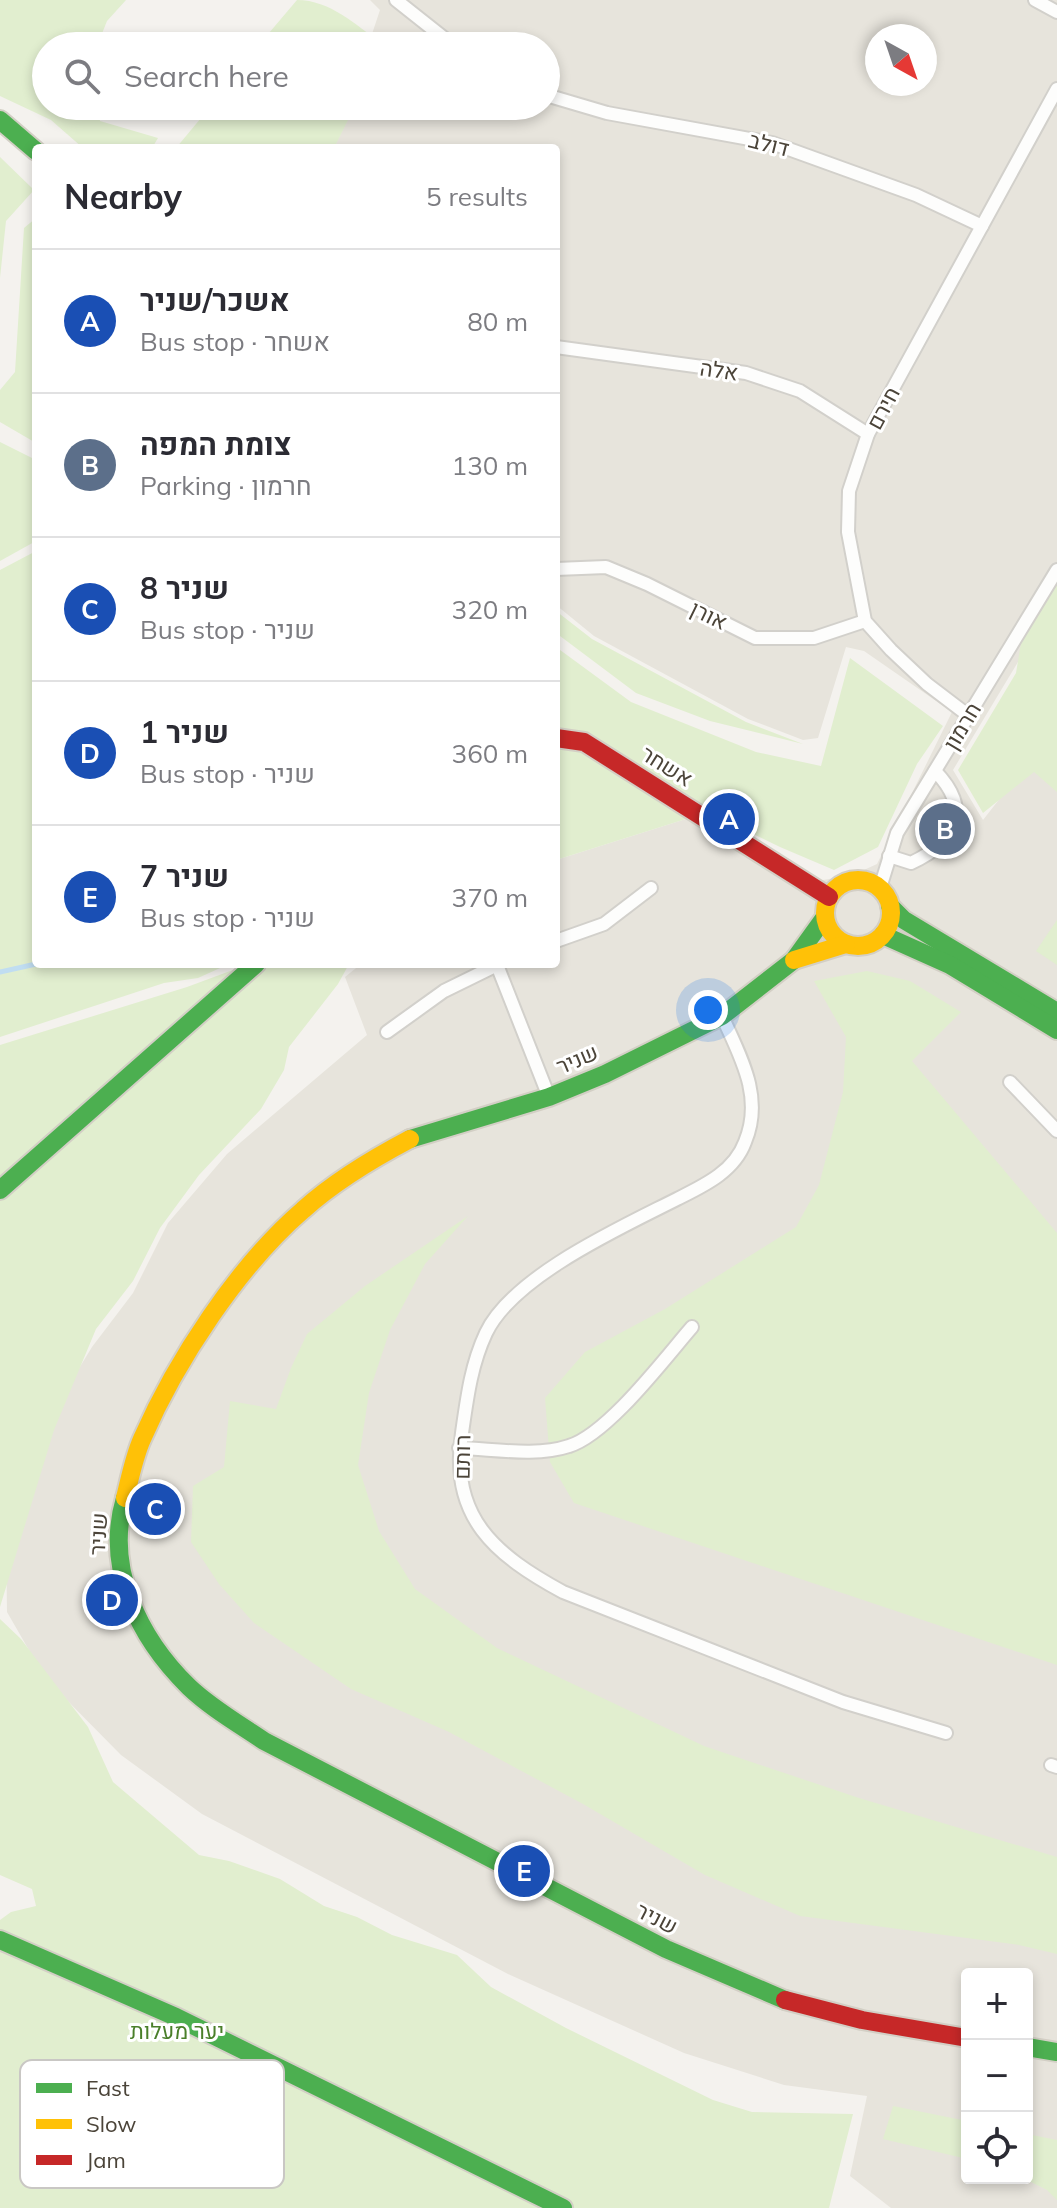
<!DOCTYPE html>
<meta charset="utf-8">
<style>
:root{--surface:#fff;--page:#f7f7f7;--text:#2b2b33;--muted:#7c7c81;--line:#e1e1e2;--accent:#868178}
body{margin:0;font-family:Mulish,Heebo,sans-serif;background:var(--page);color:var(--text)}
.controls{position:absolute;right:24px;bottom:24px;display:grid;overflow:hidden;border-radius:8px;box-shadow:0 4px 12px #0003}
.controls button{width:72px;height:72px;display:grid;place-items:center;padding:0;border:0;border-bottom:2px solid var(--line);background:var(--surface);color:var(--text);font:40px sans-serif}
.compass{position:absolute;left:865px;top:24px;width:72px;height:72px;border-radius:50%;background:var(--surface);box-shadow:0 4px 12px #0003;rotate:140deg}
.you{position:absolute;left:708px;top:1010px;width:28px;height:28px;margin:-20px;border:6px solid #fff;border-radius:50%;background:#1a73e8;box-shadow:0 0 0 12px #1a73e833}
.badge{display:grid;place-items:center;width:52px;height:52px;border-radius:50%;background:var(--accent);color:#fff;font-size:26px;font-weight:700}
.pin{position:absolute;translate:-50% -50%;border:4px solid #fff;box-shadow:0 2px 8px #0006}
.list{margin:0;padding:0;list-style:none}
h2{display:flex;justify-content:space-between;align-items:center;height:104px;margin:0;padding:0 32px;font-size:34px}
h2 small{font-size:26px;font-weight:400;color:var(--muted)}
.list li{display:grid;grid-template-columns:52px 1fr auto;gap:24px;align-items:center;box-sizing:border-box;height:144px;padding:0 32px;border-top:2px solid var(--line)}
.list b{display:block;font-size:30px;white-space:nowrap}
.list p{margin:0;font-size:26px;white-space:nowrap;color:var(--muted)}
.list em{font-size:26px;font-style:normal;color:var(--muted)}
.icon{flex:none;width:44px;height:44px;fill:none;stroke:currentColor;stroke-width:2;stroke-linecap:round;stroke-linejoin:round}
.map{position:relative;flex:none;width:1057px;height:2208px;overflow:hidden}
.search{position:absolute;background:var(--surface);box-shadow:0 4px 12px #0003;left:32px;top:32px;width:528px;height:88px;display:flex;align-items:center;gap:20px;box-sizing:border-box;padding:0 28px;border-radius:44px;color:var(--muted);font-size:30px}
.panel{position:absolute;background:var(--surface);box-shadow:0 4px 12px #0003;left:32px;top:144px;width:528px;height:824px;border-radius:8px}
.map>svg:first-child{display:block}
</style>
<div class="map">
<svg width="1057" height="2208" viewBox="0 0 1057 2208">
<rect width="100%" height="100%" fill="#f4f2ee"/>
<path fill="#e7e4dc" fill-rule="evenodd" d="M370 0H1057V597L953 770 983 820 1030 760 1057 785V2208H891L850 2176 867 2096 784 2085 684 2053 508 1974 202 1814 121 1755 45 1678 7 1612 6 1531 33 1444 92 1347 133 1293 168 1223 227 1154 367 1035 345 977 361 964H556V860L708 812 817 881 853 875 877 864 952 712 864 651 846 647 818 738 803 740 748 719 594 636 556 605V148H333L348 106H546V46H368L380 10ZM877 36H925V84H877ZM967 1974H1027V2178H967Z"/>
<g fill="#e1eecf">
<polygon points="0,0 126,0 107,21 97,46 46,46 46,106 98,106 100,121 158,138 152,148 83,148 51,120 0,96"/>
<path d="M297 0C330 0 356 25 381 43L380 46H258Z"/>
<polygon points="211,106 355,106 334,148 176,148"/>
<polygon points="0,157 34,190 6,221 0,278"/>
<polygon points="36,218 36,443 0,422 0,390 15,372 24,228"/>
<polygon points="0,442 36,460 36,541 0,561"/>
<polygon points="36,551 36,964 229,964 198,978 164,983 0,1037 0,570"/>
<polygon points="1057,583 1057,792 1034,772 983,813 958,770 1016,673 1023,631"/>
<polygon points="556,611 592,639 746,722 803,744 710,721 636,693 556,633"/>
<polygon points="556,647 631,702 756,752 821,766 850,658 943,726 917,764 878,847 834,870 780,847 708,812 556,860"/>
<polygon points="1057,920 1057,965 1036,951"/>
<polygon points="249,964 349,964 338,984 289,1047 284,1070 261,1109 199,1175 160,1228 133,1281 96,1329 54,1430 0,1607 0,1045 187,987"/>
<polygon points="867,971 910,981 961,1012 912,1061 1057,1233 1057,1665 574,1503 550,1462 545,1398 585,1352 665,1309 796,1227 819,1185 843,1092 846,1037 814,981"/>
<polygon points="468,1216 425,1264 390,1330 369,1393 358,1465 379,1531 415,1589 497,1648 704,1746 859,1798 1057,1857 1057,1954 1019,1945 800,1916 705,1875 583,1804 449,1732 351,1689 254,1623 219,1584 191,1542 193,1486 224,1467 230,1401 276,1409 291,1368 307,1334 365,1286"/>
<polygon points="0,1619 21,1639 88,1727 113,1782 199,1855 229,1861 280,1879 324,1906 357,1917 392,1935 457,1955 491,1987 566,2028 713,2100 752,2112 853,2114 829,2208 0,2208 0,1920 11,1912 36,1906 32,1889 0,1875"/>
<polygon points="893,2106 967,2121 967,2159 883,2139"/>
<polygon points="1027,2134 1057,2140 1057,2200 1047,2190 1023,2178 1027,2178"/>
</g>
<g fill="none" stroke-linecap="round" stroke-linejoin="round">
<polyline stroke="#c0ddf1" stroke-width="5" points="0,972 36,964"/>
<defs>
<g id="street">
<polyline points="396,0 454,46"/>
<polyline points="1035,0 1057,12"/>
<polyline points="546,95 607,113 772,143 916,195 982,226"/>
<polyline points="556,347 746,373 800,391 868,434"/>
<polyline points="556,569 606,567 647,584 755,638 814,638 865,621"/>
<polyline points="969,716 927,684 891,650 865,621 848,532 849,491 868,434 1057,89"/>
<path d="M889 856 911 863C956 842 973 810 935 771"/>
<polyline points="880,888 897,833 1057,570"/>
<polyline points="556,941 604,924 651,888"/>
<polyline points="497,965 549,1097"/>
<path d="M722 1016C740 1056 764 1097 745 1142 734 1172 703 1186 677 1199 622 1227 513 1276 486 1333 471 1365 467 1398 462 1433 449 1517 495 1555 563 1592L843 1702 946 1733"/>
<polyline points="387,1032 444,991 499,964"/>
<polyline points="1010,1082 1057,1131"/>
<path d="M459 1448C494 1449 536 1457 569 1446 608 1434 665 1358 692 1327"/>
<polyline points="1051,1765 1057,1767"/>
</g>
<g id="fast">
<polyline points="0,120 36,151"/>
<polyline points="890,906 904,920 1057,1012"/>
<polyline points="883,935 950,965 1057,1030"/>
<polyline points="410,1139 549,1097 605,1074 722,1016 794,960 825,917"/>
<polyline points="0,1190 256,964"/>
<path d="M125 1498C104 1568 139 1638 189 1687 211 1708 239 1724 264 1741L666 1949 785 2000"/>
<polyline points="0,1940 176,2017 563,2208"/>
<polyline points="1027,2047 1057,2052"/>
</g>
<g id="slow">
<circle cx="858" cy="913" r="33"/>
<polyline points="794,960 846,944"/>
<path d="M125 1498C130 1478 134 1457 142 1439 176 1361 238 1266 303 1210 335 1181 372 1159 410 1139"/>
</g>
<g id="jam">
<polyline points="556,738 584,742 829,897"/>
<polyline points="785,2000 862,2020 967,2038"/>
</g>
</defs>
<use href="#street" stroke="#d2d0cb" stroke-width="16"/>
<use href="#fast" stroke="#d3cfc5" stroke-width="22"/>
<use href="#slow" stroke="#d3cfc5" stroke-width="22"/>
<use href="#jam" stroke="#d3cfc5" stroke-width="22"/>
<use href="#street" stroke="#fdfdfc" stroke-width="12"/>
<use href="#fast" stroke="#4caf50" stroke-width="18"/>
<use href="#slow" stroke="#ffc107" stroke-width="18"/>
<use href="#jam" stroke="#c62828" stroke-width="18"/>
</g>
<g text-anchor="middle" stroke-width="6" stroke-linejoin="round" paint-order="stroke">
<g font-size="22" fill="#4b4439" stroke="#fff">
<text transform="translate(769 144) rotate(14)" y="8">דולב</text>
<text transform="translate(719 370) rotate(8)" y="8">אלה</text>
<text transform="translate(883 408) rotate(-62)" y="8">חירם</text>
<text transform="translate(709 615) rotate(26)" y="8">אורן</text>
<text transform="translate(962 726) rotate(-59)" y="8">חרמון</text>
<text transform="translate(667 766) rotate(32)" y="8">אשחר</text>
<text transform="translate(577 1059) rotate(-23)" y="8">שניר</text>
<text transform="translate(462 1457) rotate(-89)" y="8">רותם</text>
<text transform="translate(98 1534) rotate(-87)" y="8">שניר</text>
<text transform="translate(657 1918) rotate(27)" y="8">שניר</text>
</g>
<g font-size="22" fill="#4a7f2a" stroke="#fff">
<text x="177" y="2039">יער מעלות</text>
</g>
</g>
<rect x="20" y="2060" width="264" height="128" rx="12" fill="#fff" stroke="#c9c7c4" stroke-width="2"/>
<rect x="36" y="2083" width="36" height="10" fill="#4caf50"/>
<rect x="36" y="2119" width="36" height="10" fill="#ffc107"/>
<rect x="36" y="2155" width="36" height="10" fill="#c62828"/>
<g font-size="22" fill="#4b4439">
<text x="86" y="2096">Fast</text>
<text x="86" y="2132">Slow</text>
<text x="86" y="2168">Jam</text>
</g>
</svg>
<div class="controls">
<button>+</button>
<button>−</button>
<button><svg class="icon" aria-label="locate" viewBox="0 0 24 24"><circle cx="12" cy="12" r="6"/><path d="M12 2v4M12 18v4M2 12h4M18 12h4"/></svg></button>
</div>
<svg class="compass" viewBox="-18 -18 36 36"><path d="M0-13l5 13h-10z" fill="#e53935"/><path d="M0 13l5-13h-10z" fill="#7c7c81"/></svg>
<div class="you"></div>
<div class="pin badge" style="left:729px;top:819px;background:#1a4fb4">A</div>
<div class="pin badge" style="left:945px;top:829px;background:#5c6f8a">B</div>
<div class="pin badge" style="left:155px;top:1509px;background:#1a4fb4">C</div>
<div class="pin badge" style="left:112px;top:1600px;background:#1a4fb4">D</div>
<div class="pin badge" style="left:524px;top:1871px;background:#1a4fb4">E</div>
<div class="search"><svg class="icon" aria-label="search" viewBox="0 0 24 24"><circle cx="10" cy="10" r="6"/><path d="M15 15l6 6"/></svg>Search here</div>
<section class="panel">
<h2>Nearby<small>5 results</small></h2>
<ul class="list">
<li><span class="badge" style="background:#1a4fb4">A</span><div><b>אשכר/שניר</b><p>Bus stop · אשחר</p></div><em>80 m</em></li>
<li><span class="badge" style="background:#5c6f8a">B</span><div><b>צומת המפה</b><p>Parking · חרמון</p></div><em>130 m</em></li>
<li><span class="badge" style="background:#1a4fb4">C</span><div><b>שניר 8</b><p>Bus stop · שניר</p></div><em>320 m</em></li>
<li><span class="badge" style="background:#1a4fb4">D</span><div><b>שניר 1</b><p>Bus stop · שניר</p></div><em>360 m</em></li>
<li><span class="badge" style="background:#1a4fb4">E</span><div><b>שניר 7</b><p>Bus stop · שניר</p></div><em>370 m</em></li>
</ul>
</section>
</div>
